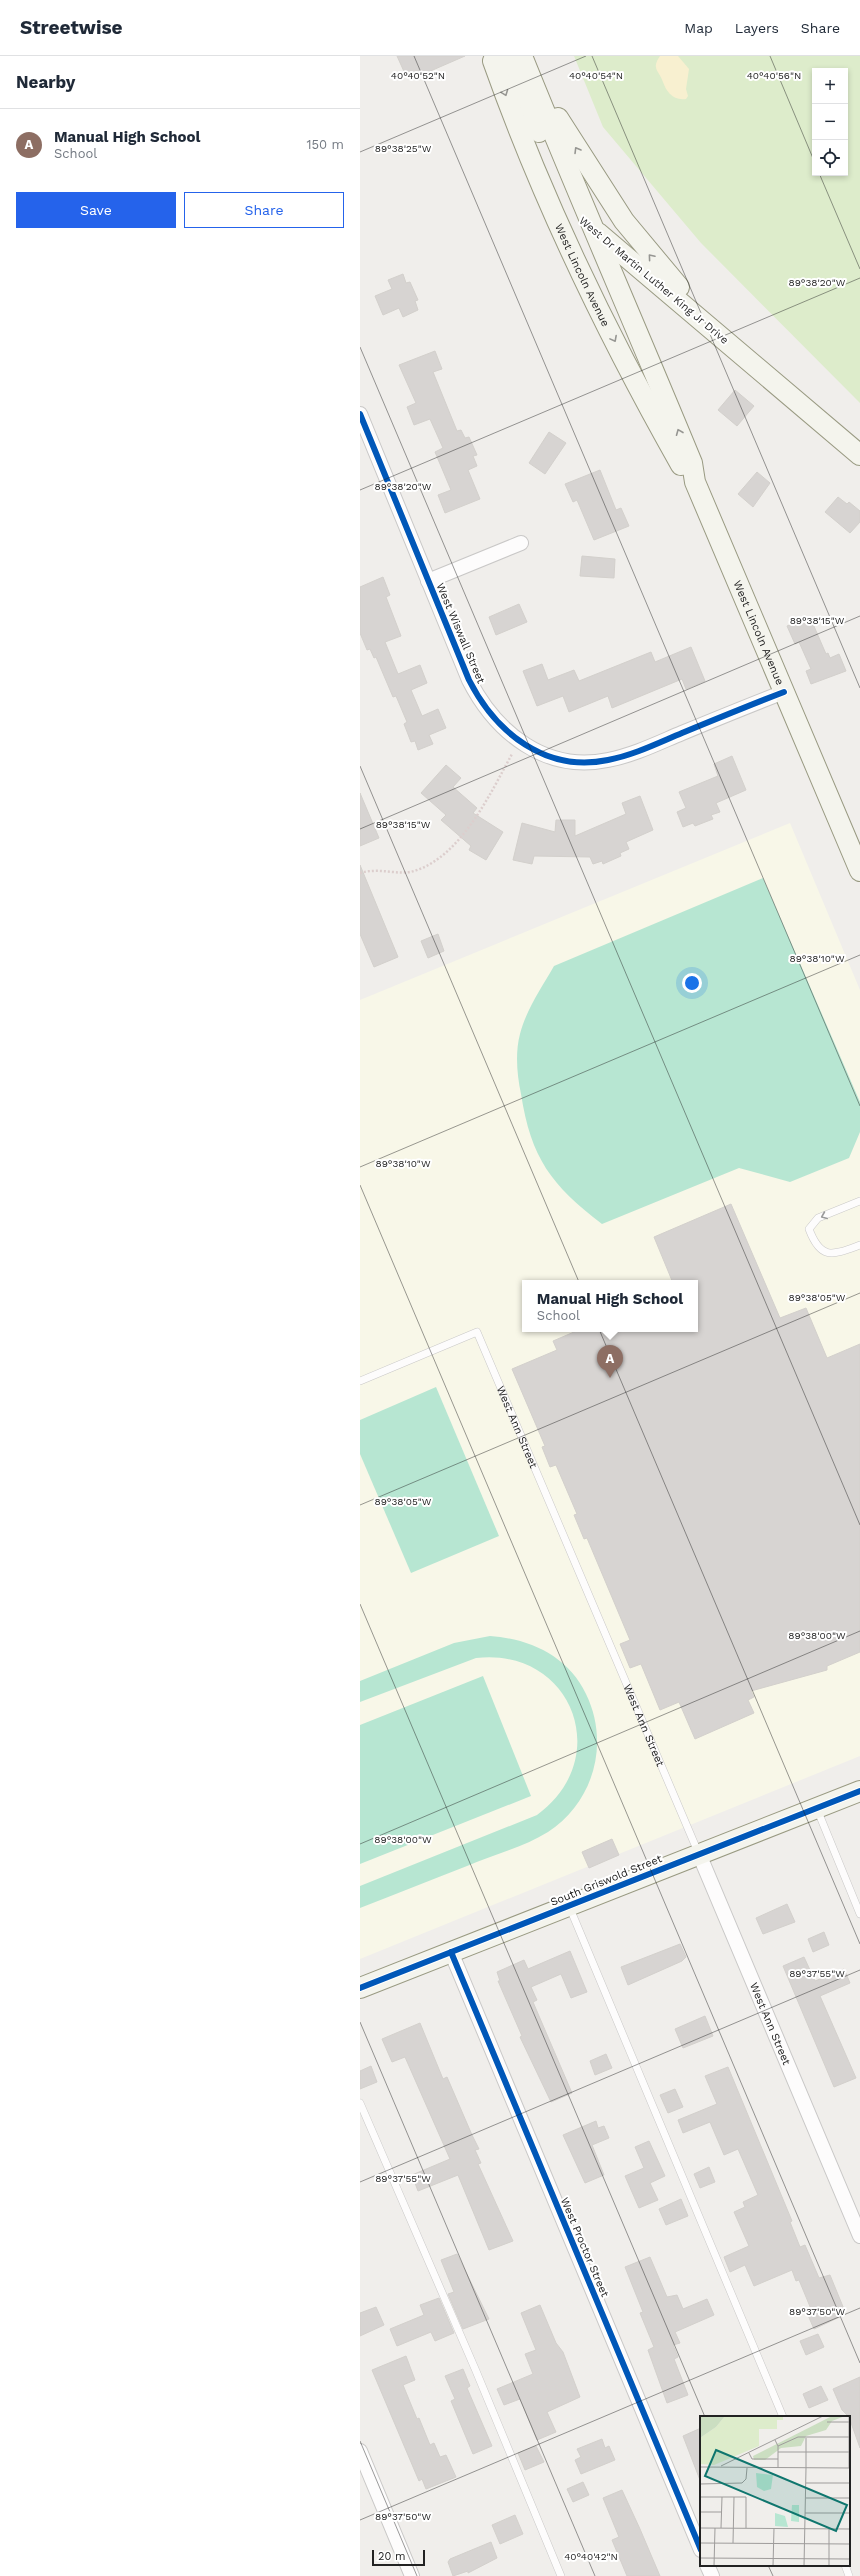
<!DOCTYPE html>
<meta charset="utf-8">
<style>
:root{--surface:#fff;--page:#f2f2f3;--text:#1f2937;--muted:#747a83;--line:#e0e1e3;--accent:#2563eb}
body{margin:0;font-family:"Work Sans",sans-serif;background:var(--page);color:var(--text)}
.controls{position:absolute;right:12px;top:12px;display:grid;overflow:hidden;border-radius:0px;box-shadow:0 2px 6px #0003}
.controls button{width:36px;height:36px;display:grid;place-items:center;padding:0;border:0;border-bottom:1px solid var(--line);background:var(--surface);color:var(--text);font:20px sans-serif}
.scale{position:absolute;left:12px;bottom:10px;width:53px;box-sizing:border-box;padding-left:4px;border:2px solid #222;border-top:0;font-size:11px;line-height:14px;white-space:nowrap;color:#222;-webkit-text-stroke:3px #fff;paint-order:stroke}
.you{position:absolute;left:332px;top:927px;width:14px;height:14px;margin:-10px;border:3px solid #fff;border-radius:50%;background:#1a73e8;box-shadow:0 0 0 6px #1a73e833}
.badge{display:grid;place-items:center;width:26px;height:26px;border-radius:50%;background:var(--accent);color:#fff;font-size:13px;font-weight:700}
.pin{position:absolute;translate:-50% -33px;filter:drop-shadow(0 1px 2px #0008)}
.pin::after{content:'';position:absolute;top:21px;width:14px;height:12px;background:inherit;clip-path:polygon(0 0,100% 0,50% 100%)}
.popup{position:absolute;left:162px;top:1224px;width:176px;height:52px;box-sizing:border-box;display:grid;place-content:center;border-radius:0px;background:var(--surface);filter:drop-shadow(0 1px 3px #0005);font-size:13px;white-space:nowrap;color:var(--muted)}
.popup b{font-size:15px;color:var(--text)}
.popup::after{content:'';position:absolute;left:50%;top:100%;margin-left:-8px;border:8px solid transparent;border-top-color:var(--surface)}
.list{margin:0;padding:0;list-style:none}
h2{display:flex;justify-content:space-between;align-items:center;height:52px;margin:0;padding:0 16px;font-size:17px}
h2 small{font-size:13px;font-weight:400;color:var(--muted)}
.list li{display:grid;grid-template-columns:26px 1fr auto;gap:12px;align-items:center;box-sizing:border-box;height:72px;padding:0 16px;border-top:1px solid var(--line)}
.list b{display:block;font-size:15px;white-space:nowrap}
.list p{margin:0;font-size:13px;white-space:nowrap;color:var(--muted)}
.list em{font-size:13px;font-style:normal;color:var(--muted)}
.actions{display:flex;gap:8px;padding:12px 16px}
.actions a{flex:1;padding:9px 0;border:1px solid var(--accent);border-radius:0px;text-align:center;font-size:14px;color:var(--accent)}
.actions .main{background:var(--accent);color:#fff}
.icon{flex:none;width:22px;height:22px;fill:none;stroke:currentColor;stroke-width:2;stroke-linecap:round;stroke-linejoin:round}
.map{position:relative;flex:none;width:500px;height:2520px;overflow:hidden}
header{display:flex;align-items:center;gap:24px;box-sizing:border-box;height:56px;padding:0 20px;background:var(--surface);border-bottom:1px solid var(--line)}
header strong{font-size:19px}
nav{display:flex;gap:22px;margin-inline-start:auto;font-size:14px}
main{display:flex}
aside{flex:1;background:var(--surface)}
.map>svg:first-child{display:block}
</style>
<header>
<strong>Streetwise</strong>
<nav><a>Map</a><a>Layers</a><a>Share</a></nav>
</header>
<main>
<aside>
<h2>Nearby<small></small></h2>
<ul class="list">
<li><span class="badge" style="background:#8d6e63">A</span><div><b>Manual High School</b><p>School</p></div><em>150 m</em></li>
</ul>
<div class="actions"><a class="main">Save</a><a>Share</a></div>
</aside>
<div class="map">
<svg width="500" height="2520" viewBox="0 0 500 2520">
<rect width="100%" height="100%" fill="#f0eeeb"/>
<path fill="#f8f7e8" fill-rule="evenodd" d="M430 767 500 934V1700L0 1903V944ZM165 1227H335V1273H165Z"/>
<path fill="#ddeccb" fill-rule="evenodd" d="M214 0H500V347L341 187 243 71ZM455 15H485V117H455Z"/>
<path fill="#f8f0d0" d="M300 0H318L329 13 326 33 328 40 326 43C313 45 306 35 303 26 299 14 291 13 300 0Z"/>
<g fill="#b7e6d2">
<path d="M403 822 500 1046V1076L489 1102 430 1126 379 1112 242 1168C191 1129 171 1102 161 1038 157 1019 155 997 160 978 166 954 182 931 194 910Z"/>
<polygon points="76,1331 139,1480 51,1517 0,1398 0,1364"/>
<path d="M130 1580C170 1583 208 1600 226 1638 250 1687 234 1746 188 1776 164 1791 133 1799 107 1810 71 1824 36 1838 0 1852V1830L177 1759C255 1702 212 1591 116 1602L0 1646V1625L94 1587Z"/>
<polygon points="123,1620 171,1740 0,1808 0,1669"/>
</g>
<g fill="#d7d4d2" stroke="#d3d0cc">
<polygon points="37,0 105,0 52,23 50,19 46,20"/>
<polygon points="43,218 46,227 50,226 58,244 55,245 58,254 43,261 39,252 23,259 15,240 32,233 28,224"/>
<polygon points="75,295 82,313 73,316 97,375 101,374 105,382 109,381 117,399 113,400 117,410 108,414 120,443 85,457 78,439 91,434 75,396 83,392 70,363 54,369 47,351 56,347 39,309"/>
<polygon points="375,334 394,350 377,370 358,354"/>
<polygon points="189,376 206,387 185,418 169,407"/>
<polygon points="240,414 256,454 261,452 269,470 234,484 217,444 213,446 205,428"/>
<polygon points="397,416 410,427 393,451 378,438"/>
<polygon points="478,441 487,448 489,446 500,455 500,466 490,477 465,456"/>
<polygon points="222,500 255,503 254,522 220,520"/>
<polygon points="23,521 30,539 26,541 41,580 25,586 38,618 60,609 67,627 51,634 62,660 78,653 86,672 69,679 73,688 58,694 55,685 51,686 44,668 47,666 36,640 33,641 16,601 14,602 10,593 7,594 0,577 0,531"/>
<polygon points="159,548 167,566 136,579 129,561"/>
<polygon points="450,561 466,598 468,597 470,602 479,598 486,615 451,628 446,615 451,613 439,586 435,588 427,570"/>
<polygon points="331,591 345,625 326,633 322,623 252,652 248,640 209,656 203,640 177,650 163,615 182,608 188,624 214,614 219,625 291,596 295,606"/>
<polygon points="372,700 386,734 356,747 360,756 351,759 353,763 335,770 333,767 323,771 317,756 326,752 319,736 358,720 354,708"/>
<polygon points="86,709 101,722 93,731 117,752 113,757 143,776 126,804 109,794 111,790 81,764 86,759 61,737"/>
<polygon points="0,737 19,782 0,790"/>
<polygon points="280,740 293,774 266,786 269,793 260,797 261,800 243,808 242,805 233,808 230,801 174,800 172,808 153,804 162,767 195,776 196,764 215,764 215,780 266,758 262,747"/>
<polygon points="0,809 38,901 14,911 0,878"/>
<polygon points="78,878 84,895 68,902 61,885"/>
<polygon points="371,1148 420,1262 446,1252 467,1302 500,1288 500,1596 467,1610 467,1614 391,1635 394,1641 388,1644 394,1657 335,1683 319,1646 300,1654 281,1608 270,1612 260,1588 270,1584 227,1482 224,1483 214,1459 217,1458 196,1409 190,1411 182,1391 185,1390 152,1313 197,1294 193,1285 221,1273 335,1273 335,1227 313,1227 294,1181"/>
<polygon points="252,1783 259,1799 229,1812 222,1796"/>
<polygon points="427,1848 435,1866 403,1878 396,1862"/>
<polygon points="464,1876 469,1889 453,1896 448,1883"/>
<polygon points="320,1888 326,1901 322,1905 268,1929 261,1911"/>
<polygon points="210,1895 227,1936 211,1942 201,1918 171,1931 177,1944 173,1946 212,2037 191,2046 160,1981 162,1980 138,1925 140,1925 137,1916 164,1904 168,1913"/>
<polygon points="444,1901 455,1925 484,1913 490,1927 460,1940 496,2022 474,2031 423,1910"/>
<polygon points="345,1960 353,1980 323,1992 315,1973"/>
<polygon points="60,1967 83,2023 87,2021 112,2079 119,2093 115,2094 121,2107 118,2108 153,2185 129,2194 98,2119 58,2135 52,2119 90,2103 45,2001 32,2006 22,1983"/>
<polygon points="246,1998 252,2012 235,2019 230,2005"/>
<polygon points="11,2010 17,2026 0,2033 0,2015"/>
<polygon points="368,2011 432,2165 430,2166 440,2191 445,2189 459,2222 470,2219 486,2258 454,2273 447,2257 452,2255 451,2253 439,2224 436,2225 432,2214 394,2230 385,2209 370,2216 364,2201 389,2190 374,2156 385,2151 383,2146 398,2139 378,2093 364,2099 350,2066 323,2077 318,2064 357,2048 345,2020"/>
<polygon points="315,2033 323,2051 308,2057 300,2039"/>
<polygon points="236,2065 238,2072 244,2070 249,2082 232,2089 244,2119 225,2127 203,2079"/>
<polygon points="289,2085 305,2120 290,2127 298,2144 279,2152 265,2120 284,2112 275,2091"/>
<polygon points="349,2111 355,2126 340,2132 334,2118"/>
<polygon points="321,2143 328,2160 306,2169 299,2153"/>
<polygon points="97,2198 129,2263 103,2273 88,2238 94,2236 81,2204"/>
<polygon points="290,2201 307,2241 317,2239 323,2253 347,2243 354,2259 315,2276 320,2287 313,2289 318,2301 314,2303 328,2339 307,2347 288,2294 294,2291 280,2257 283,2256 265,2211"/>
<polygon points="79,2242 94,2277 75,2285 71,2276 37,2290 30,2273 64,2259 60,2249"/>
<polygon points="180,2249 196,2287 203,2296 220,2341 187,2356 196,2376 177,2384 160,2343 144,2349 137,2333 173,2318 165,2298 176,2294 161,2257"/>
<polygon points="16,2251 24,2269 0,2280 0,2257"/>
<polygon points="458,2278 464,2291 446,2299 440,2285"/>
<polygon points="46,2300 55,2324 43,2329 57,2363 59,2362 70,2389 74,2387 80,2401 86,2399 96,2421 66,2433 62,2423 59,2425 12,2314"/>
<polygon points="103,2313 110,2330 107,2332 132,2390 113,2398 91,2345 95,2343 85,2320"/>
<polygon points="500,2321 500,2392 489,2361 482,2354 473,2333"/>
<polygon points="461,2330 468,2344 449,2352 443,2338"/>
<polygon points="341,2372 341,2424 340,2424 323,2380"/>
<polygon points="242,2383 245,2392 249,2390 255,2404 221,2418 215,2404 221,2401 217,2393"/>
<polygon points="176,2390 184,2406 165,2414 158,2397"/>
<polygon points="223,2426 229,2439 213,2446 207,2433"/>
<polygon points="262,2434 280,2473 300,2520 267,2520 252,2484 259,2481 243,2442"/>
<polygon points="155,2459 163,2478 140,2488 132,2469"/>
<polygon points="131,2486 137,2502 108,2517 108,2515 93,2520 88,2506 90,2503"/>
</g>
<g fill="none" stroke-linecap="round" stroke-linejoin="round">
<defs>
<g id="lane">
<path d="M500 1145 458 1162 449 1173C461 1205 473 1199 500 1189"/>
<path id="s1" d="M0 1325 117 1276 338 1796"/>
<polyline points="457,1753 500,1858"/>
<polyline points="209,1850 423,2361"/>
<polyline points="0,2047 116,2315 201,2520"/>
<polyline points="485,2509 489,2520"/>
</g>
<g id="street">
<path d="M0 358 109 624C136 677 186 717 248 704 274 699 298 687 322 677 356 663 390 649 424 636"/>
<polyline points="68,525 161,487"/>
<path id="s2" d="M339 1798 500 2180"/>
<polyline points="91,1896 341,2494"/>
<polyline points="0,2395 52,2520"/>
<polyline points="347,2509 352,2520"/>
</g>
<g id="secondary">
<polyline points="143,0 179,76"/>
<path id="s3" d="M162 0C217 137 276 271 332 407L335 426 500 815"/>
<path id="s4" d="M133 5C183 146 248 280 321 409"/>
<polyline points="198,62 264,165 319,231"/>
<polyline points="238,177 500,399"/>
<polyline points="0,1932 500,1735"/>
</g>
</defs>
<use href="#lane" stroke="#c9c8c7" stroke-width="8"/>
<use href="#street" stroke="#c9c8c7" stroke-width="16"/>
<use href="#secondary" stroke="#999a82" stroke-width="22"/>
<path stroke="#dccecd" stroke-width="2.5" stroke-dasharray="2 2" stroke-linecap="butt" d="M0 817C20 811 39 820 54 815 101 801 130 738 152 698"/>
<use href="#lane" stroke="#fdfcfc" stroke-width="7"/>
<use href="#street" stroke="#fdfcfc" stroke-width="14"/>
<use href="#secondary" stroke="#f4f4ed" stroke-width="20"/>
<defs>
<g id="cycleway">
<path d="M0 358 109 624C136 677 186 717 248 704 274 699 298 687 322 677 356 663 390 649 424 636"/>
<polyline points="91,1896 341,2494"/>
<polyline points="0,1932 500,1735"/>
</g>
</defs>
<use href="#cycleway" stroke="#fff" stroke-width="8"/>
<use href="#cycleway" stroke="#0057b8" stroke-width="6"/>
</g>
<defs><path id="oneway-chevron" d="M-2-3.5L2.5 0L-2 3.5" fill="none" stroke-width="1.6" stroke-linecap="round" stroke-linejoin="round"/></defs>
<g stroke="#969692">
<use href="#oneway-chevron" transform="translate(145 37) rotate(69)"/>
<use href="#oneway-chevron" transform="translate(217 94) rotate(-121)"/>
<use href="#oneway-chevron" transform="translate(291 201) rotate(-130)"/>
<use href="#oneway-chevron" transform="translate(254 283) rotate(62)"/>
<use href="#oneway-chevron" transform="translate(319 376) rotate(-112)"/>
</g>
<use stroke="#9a9a9a" href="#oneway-chevron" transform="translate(464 1160) rotate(157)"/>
<path fill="none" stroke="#222" stroke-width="1" stroke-opacity="0.45" d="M54 0 500 1050M232 0 500 632M410 0 455 107M0 96 226 0M459 117 500 213M0 291 500 1469M0 434 500 222M0 710 500 1888M0 773 500 560M0 1111 500 899M0 1129 500 2307M0 1449 500 1237M0 1548 345 2361M0 1788 500 1575M0 1966 235 2520M0 2126 500 1914M0 2385 57 2520M0 2464 500 2252M408 2509 413 2520"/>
<g text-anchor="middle" stroke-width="4" stroke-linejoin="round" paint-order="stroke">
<g font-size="11" fill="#222" stroke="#fff">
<text dy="4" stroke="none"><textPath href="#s4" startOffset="232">West Lincoln Avenue</textPath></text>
<text transform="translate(294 224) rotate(40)" y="4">West Dr Martin Luther King Jr Drive</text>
<text transform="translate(101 577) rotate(67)" y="4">West Wiswall Street</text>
<text dy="4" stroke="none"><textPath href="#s3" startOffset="624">West Lincoln Avenue</textPath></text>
<text dy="4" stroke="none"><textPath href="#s1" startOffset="230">West Ann Street</textPath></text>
<text dy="4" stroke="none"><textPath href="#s1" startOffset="554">West Ann Street</textPath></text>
<text transform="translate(246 1824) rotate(-22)" y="4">South Griswold Street</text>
<text dy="4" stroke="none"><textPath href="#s2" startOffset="184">West Ann Street</textPath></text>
<text transform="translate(225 2191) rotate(67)" y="4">West Proctor Street</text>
</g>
</g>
<g transform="translate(340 2360)">
<rect width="150" height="150" fill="#f0eeeb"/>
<path d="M25 0H83V4H77V13H59V30L14 49 0 48V22L16 11Z" fill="#ddeccb"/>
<path d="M0 0H25L16 11 0 22ZM132 0H145L132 5 126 14 106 20 101 30 81 32 65 44H54L53 40Z" fill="#cbdec1"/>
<path d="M56 57 73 59 71 73 64 75 57 71ZM92 89H99V106L91 105ZM75 97 85 100 88 111 75 110Z" fill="#b7e6d2"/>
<path fill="none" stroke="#9e9c9b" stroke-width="1" d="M127 6H150M75 24 78 30V52M78 30 98 21H150M78 36H106V22M49 37 52 43H78M21 50 123 0M0 51 150 52M106 52V36H150M149 52V0M106 67H150M0 68 42 67 46 63 47 52M0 81H46V112M106 82H150M0 96H22M105 97H150M0 112 150 113M21 112 22 81M129 113V150M0 127 150 128M33 127 34 81M0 142 150 143M14 150 15 112M73 150 74 112M104 150 106 52"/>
<path fill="#0f766e" fill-opacity="0.15" stroke="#0f766e" stroke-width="2" d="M16 34 147 89 136 115 5 60Z"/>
<rect width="150" height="150" fill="none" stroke="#222" stroke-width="2"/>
</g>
<g font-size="10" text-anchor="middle" fill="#222" stroke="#fff" stroke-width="4" stroke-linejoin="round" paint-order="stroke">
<text x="58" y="23">40°40'52"N</text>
<text x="236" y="23">40°40'54"N</text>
<text x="414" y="23">40°40'56"N</text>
<text x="43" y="96">89°38'25"W</text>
<text x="457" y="230">89°38'20"W</text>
<text x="43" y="434">89°38'20"W</text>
<text x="457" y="568">89°38'15"W</text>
<text x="43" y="772">89°38'15"W</text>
<text x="457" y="906">89°38'10"W</text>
<text x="43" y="1111">89°38'10"W</text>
<text x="457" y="1245">89°38'05"W</text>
<text x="43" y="1449">89°38'05"W</text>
<text x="457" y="1583">89°38'00"W</text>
<text x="43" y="1787">89°38'00"W</text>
<text x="457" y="1921">89°37'55"W</text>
<text x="43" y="2126">89°37'55"W</text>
<text x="457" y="2259">89°37'50"W</text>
<text x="43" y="2464">89°37'50"W</text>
<text x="231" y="2504">40°40'42"N</text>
</g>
</svg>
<div class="controls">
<button>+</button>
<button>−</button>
<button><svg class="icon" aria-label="locate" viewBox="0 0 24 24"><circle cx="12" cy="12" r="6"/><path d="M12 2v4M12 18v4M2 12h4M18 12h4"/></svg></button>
</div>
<div class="scale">20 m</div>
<div class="you"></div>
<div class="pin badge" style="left:250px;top:1322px;background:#8d6e63">A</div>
<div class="popup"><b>Manual High School</b>School</div>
</div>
</main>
